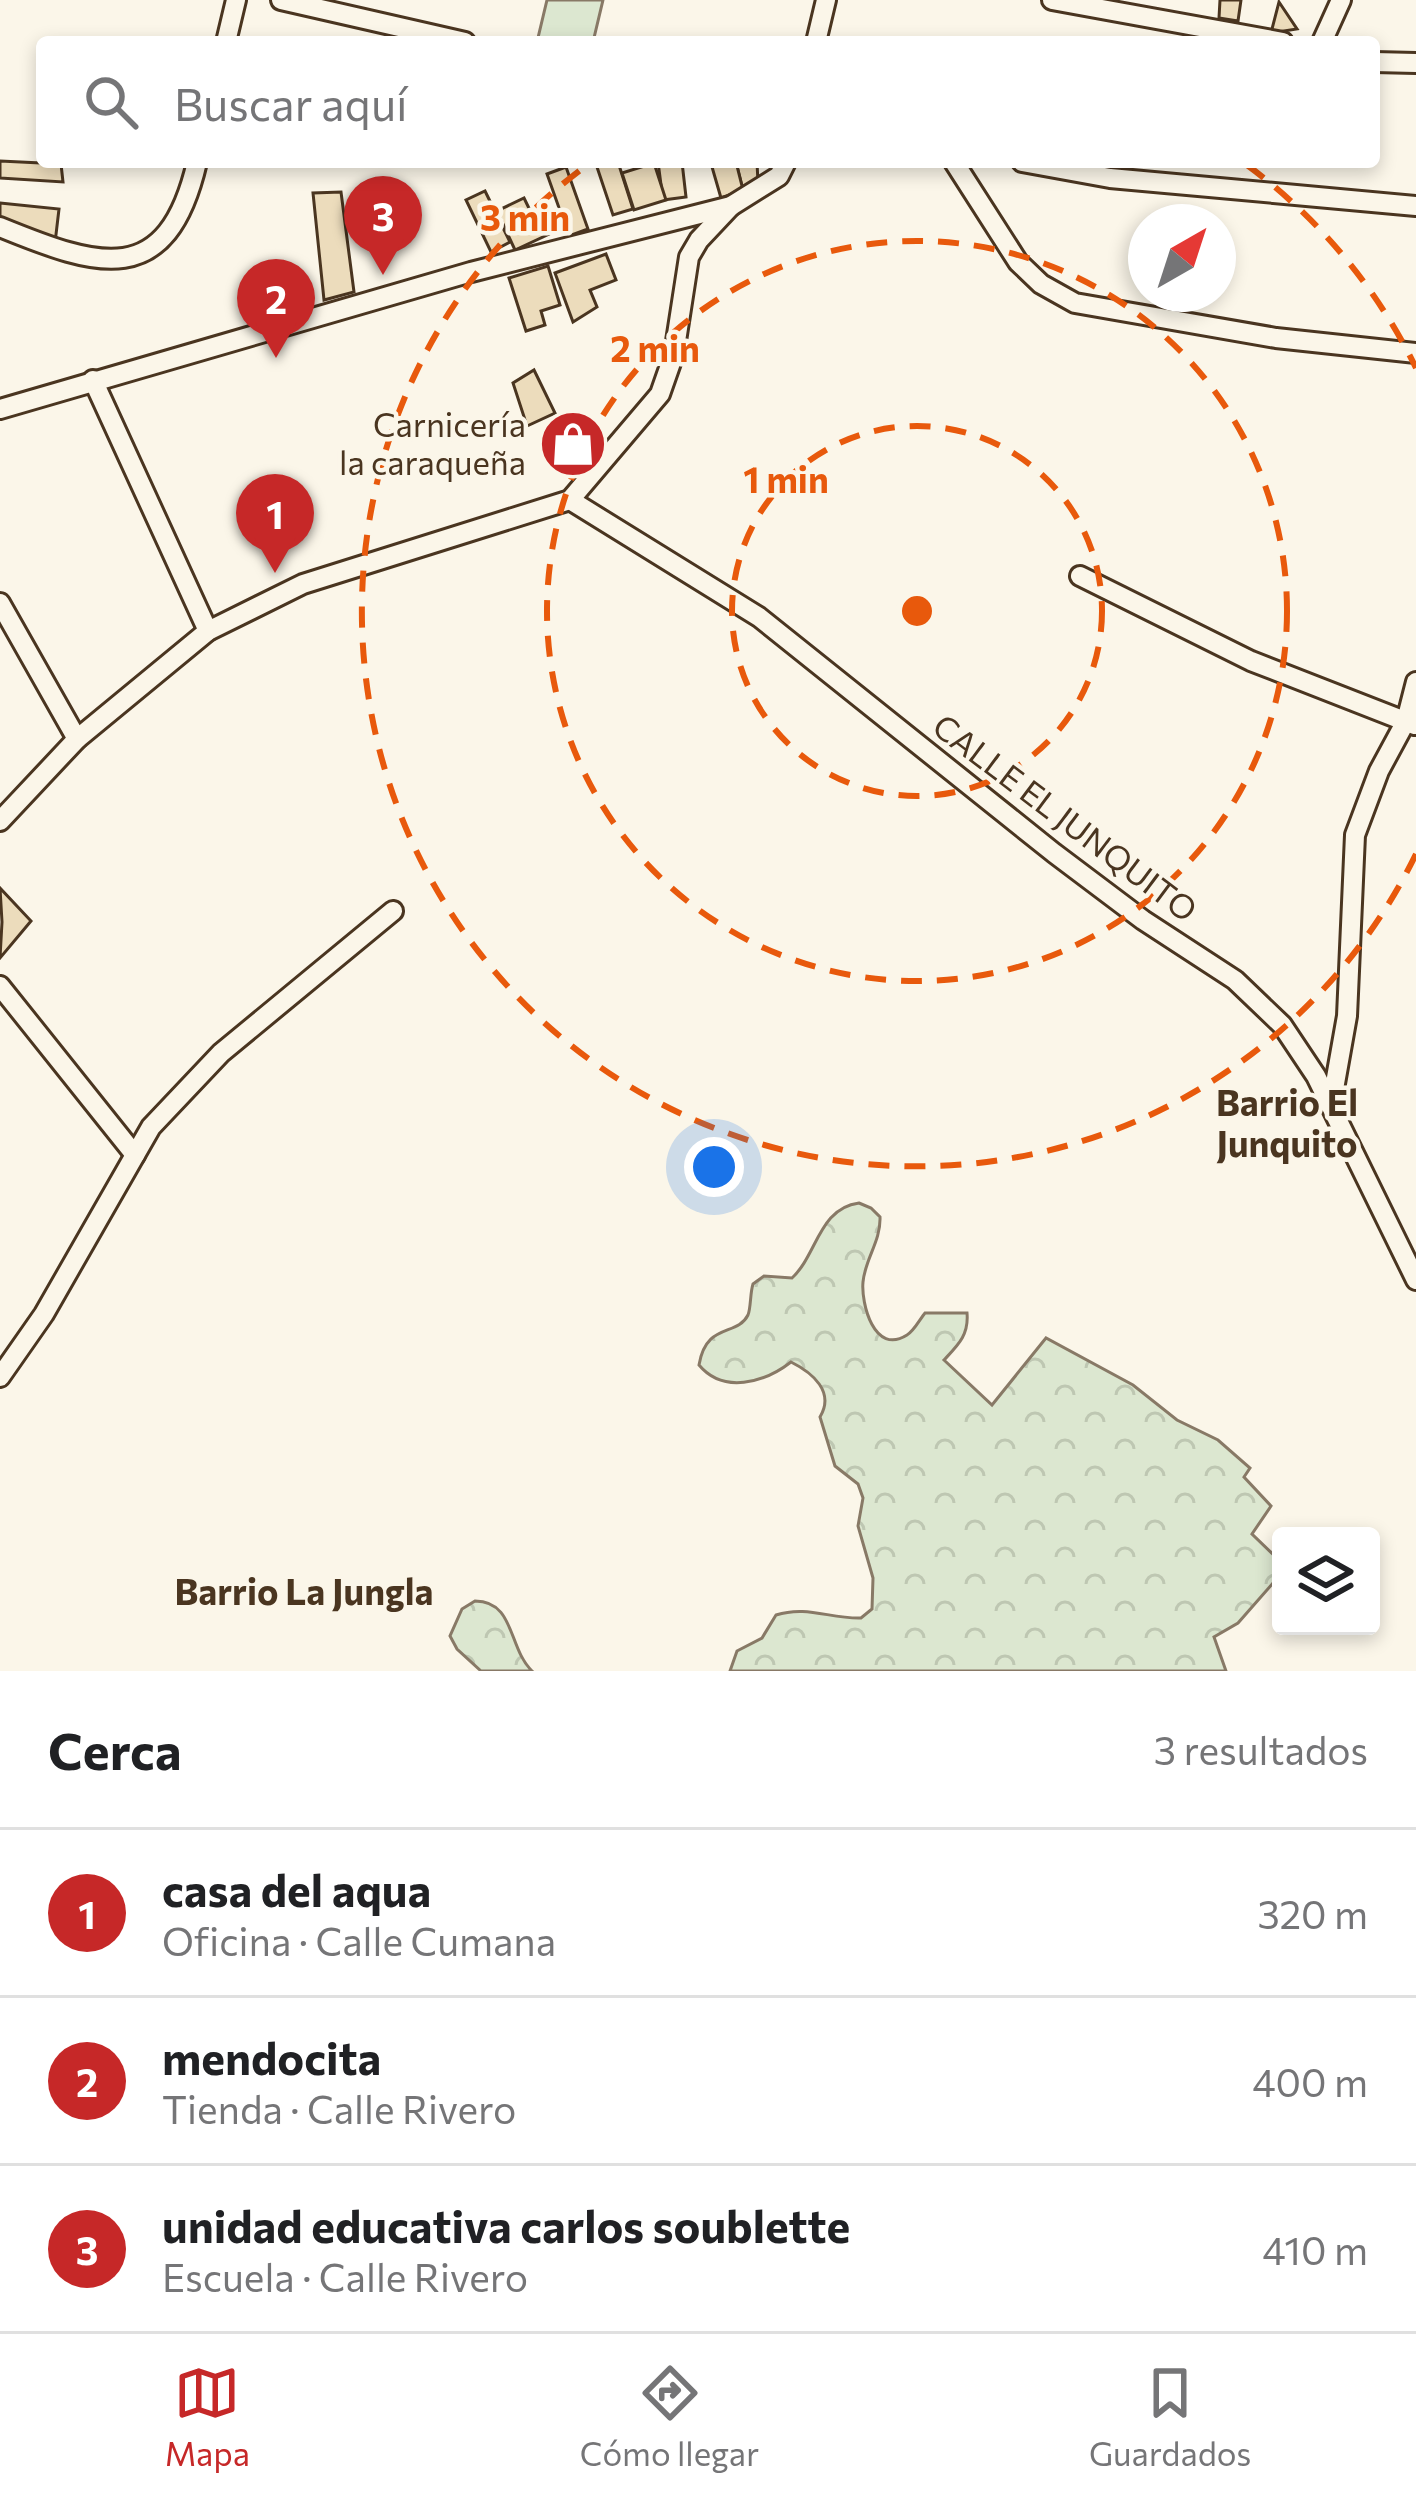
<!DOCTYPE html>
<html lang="es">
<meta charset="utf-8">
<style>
:root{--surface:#fff;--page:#f2f2f2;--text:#202124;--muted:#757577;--line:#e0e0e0;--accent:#c62828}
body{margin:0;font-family:Commissioner,sans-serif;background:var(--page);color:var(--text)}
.controls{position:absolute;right:36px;bottom:36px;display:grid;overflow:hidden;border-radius:12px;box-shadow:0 6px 18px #0003}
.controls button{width:108px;height:108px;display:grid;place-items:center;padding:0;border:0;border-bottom:3px solid var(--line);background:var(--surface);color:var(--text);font:60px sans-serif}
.compass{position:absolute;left:1128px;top:204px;width:108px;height:108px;border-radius:50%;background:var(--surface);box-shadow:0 6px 18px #0003;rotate:39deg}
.you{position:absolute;left:714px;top:1167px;width:42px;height:42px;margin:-30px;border:9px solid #fff;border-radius:50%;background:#1a73e8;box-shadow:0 0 0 18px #1a73e833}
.badge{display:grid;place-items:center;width:78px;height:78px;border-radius:50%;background:var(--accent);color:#fff;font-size:39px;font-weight:700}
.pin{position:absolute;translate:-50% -99px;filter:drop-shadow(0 3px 6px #0008)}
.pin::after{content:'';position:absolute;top:63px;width:42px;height:36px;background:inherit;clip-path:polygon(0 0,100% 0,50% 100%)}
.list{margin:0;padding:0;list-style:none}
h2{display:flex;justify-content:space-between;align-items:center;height:156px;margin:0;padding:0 48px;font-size:51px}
h2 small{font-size:39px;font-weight:400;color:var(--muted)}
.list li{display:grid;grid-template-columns:78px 1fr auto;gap:36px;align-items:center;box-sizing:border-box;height:168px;padding:0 48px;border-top:3px solid var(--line)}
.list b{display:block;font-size:45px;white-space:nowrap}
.list p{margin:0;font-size:39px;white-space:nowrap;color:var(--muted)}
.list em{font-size:39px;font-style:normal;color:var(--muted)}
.icon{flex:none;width:66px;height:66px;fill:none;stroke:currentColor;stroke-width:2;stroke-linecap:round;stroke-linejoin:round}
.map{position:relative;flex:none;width:1416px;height:1671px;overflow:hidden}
.search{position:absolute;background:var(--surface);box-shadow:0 6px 18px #0003;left:36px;right:36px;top:36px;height:132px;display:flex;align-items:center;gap:30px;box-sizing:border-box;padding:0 42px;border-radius:12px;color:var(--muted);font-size:45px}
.sheet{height:660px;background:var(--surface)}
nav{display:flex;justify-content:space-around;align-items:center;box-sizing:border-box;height:168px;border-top:3px solid var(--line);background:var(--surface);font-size:33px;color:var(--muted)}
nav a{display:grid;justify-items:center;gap:6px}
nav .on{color:var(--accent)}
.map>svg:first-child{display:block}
</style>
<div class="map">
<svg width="1416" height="1671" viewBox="0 0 1416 1671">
<defs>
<pattern id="forest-crowns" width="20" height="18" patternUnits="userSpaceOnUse" patternTransform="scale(3)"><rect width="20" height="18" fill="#dce7d0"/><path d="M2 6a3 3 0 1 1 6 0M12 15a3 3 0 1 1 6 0" fill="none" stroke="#bec7b2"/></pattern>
</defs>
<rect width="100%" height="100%" fill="#fbf6e9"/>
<polygon fill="#dce7d0" stroke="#887966" stroke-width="3" points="547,0 603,0 593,42 537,42"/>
<g fill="url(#forest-crowns)" stroke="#887966" stroke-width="3">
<path d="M859 1203 871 1208 880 1217C881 1241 865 1259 863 1282 861 1303 874 1356 907 1335 914 1331 920 1319 925 1313H967C969 1335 958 1345 944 1360L992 1405 1046 1338 1133 1385 1177 1420 1218 1440 1250 1468 1244 1477 1271 1506 1252 1534 1281 1562V1574L1238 1623 1214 1637 1226 1671H730L737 1651 762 1638 776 1615C807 1605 830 1619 861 1618L872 1609 873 1578 858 1526 863 1498 858 1484 835 1466 820 1417C835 1392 813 1373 791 1362 764 1383 723 1394 699 1365 706 1322 737 1337 748 1315 751 1308 750 1293 753 1284L764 1276 792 1278C817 1255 819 1208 859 1203Z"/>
<path d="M475 1601C515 1601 508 1648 532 1671H481L457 1649 450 1636 462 1609Z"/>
</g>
<g fill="#ecdcbc" stroke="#4a3520" stroke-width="3">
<polygon points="1220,0 1241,0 1238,21 1219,18"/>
<polygon points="1279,2 1297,29 1271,33"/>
<polygon points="0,161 61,164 63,182 0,178"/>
<polygon points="618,162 633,209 613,215 597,167"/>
<polygon points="658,162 682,162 686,197 663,200"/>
<polygon points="736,162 757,162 758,183 743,190"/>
<polygon points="736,162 743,190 721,198 712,167"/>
<polygon points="654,163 666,200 634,210 622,173"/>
<polygon points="566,167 588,229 569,236 547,174"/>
<polygon points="485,191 510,242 491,252 466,200"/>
<polygon points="341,192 354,292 324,300 313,193"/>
<polygon points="524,198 538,227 558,218 562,228 515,250 497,211"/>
<polygon points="0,203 59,209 55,243 0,221"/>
<polygon points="606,254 616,280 590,290 597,307 573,322 555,273"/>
<polygon points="548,266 560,305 541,311 545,325 526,331 509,278"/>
<polygon points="534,370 555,413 527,426 513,383"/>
<polygon points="0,888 31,921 0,958 2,922"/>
</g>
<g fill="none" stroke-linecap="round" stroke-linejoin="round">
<defs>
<g id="minor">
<polyline points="281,0 465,42"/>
<polyline points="1052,0 1283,42"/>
<polyline points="226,42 236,0"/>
<polyline points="816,42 826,0"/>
<polyline points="1322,42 1341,0"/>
<polyline points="1374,62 1416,63"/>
<polyline points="954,162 1018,262 1041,284 1075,303 1276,338 1416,353"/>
<polyline points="1022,162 1110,178 1416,206"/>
<path d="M0 227C98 267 167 291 197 162"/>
<polyline points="93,380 208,631"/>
<polyline points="0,409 471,272 731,206 779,176 786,162"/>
<polyline points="570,500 759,617 1054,853 1143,920 1235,980 1282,1025 1316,1076 1416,1280"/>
<polyline points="1080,576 1251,661 1415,725"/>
<polyline points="0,603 77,739"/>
<polyline points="1406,721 1416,682"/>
<polyline points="0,821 77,739 208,631 303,584 570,500 660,394 674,354 689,257 699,240 731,206"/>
<polyline points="0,986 135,1155"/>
<polyline points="1331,1106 1347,1016 1355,835 1379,771 1406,721 1416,714"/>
<polyline points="0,1377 44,1314 151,1127 221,1053 393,911"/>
</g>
</defs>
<use href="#minor" stroke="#4a3520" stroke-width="24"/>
<use href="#minor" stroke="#fbf6e9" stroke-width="18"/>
</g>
<g fill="none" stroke="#e8590c" stroke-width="6" stroke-dasharray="21 15">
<circle cx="917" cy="611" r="185"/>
<circle cx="917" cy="611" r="370"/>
<path d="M1416 854A555 555 0 1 1 587 165M1247 165A555 555 0 0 1 1416 368"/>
</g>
<defs>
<symbol id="shop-disc" viewBox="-11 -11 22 22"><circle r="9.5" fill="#c62828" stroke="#fbf6e9"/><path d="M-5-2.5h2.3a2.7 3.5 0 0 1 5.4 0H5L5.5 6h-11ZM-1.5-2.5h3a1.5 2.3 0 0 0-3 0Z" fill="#fff"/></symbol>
</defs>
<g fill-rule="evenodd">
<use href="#shop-disc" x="535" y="406" width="76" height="76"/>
</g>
<g text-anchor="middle" stroke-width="9" stroke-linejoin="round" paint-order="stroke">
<g font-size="33" fill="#4a3520" stroke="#fbf6e9" text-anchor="end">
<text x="526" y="437">Carnicería<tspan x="526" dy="38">la caraqueña</tspan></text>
</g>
<g font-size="33" fill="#4a3520" stroke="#fbf6e9">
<text transform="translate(1065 818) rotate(37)" y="12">CALLE EL JUNQUITO</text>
</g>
<g font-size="36" font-weight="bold" fill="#4a3520" stroke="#fbf6e9">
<text x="1287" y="1116">Barrio El<tspan x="1287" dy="41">Junquito</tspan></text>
<text x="304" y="1605">Barrio La Jungla</text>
</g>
</g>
<circle cx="917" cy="611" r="18" fill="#e8590c" stroke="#fbf6e9" stroke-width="6"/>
<g font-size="36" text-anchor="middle" font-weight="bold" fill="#e8590c" stroke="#fbf6e9" stroke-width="9" stroke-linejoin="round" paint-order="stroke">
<text x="525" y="231">3 min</text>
<text x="655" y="362">2 min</text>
<text x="786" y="493">1 min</text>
</g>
</svg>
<div class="controls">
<button><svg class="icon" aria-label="layers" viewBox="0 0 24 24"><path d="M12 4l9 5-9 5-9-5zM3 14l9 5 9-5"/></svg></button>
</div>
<svg class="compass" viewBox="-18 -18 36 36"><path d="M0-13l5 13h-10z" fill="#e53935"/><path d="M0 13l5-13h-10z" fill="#757577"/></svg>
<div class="you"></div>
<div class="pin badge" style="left:275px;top:573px">1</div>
<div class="pin badge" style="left:276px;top:358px">2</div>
<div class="pin badge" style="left:383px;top:275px">3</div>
<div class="search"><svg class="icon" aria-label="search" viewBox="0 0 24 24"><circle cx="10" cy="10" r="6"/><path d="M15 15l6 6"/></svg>Buscar aquí</div>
</div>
<section class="sheet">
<h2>Cerca<small>3 resultados</small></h2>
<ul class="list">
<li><span class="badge">1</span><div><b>casa del aqua</b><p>Oficina · Calle Cumana</p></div><em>320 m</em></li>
<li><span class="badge">2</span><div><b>mendocita</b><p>Tienda · Calle Rivero</p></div><em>400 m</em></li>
<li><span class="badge">3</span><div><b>unidad educativa carlos soublette</b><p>Escuela · Calle Rivero</p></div><em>410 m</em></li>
</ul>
</section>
<nav>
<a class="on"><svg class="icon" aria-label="map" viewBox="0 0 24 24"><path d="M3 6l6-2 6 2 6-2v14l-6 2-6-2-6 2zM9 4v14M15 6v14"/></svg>Mapa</a>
<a><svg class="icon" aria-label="directions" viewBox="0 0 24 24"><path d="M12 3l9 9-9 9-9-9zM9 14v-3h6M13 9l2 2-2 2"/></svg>Cómo llegar</a>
<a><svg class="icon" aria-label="saved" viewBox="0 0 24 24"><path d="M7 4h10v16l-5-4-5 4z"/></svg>Guardados</a>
</nav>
